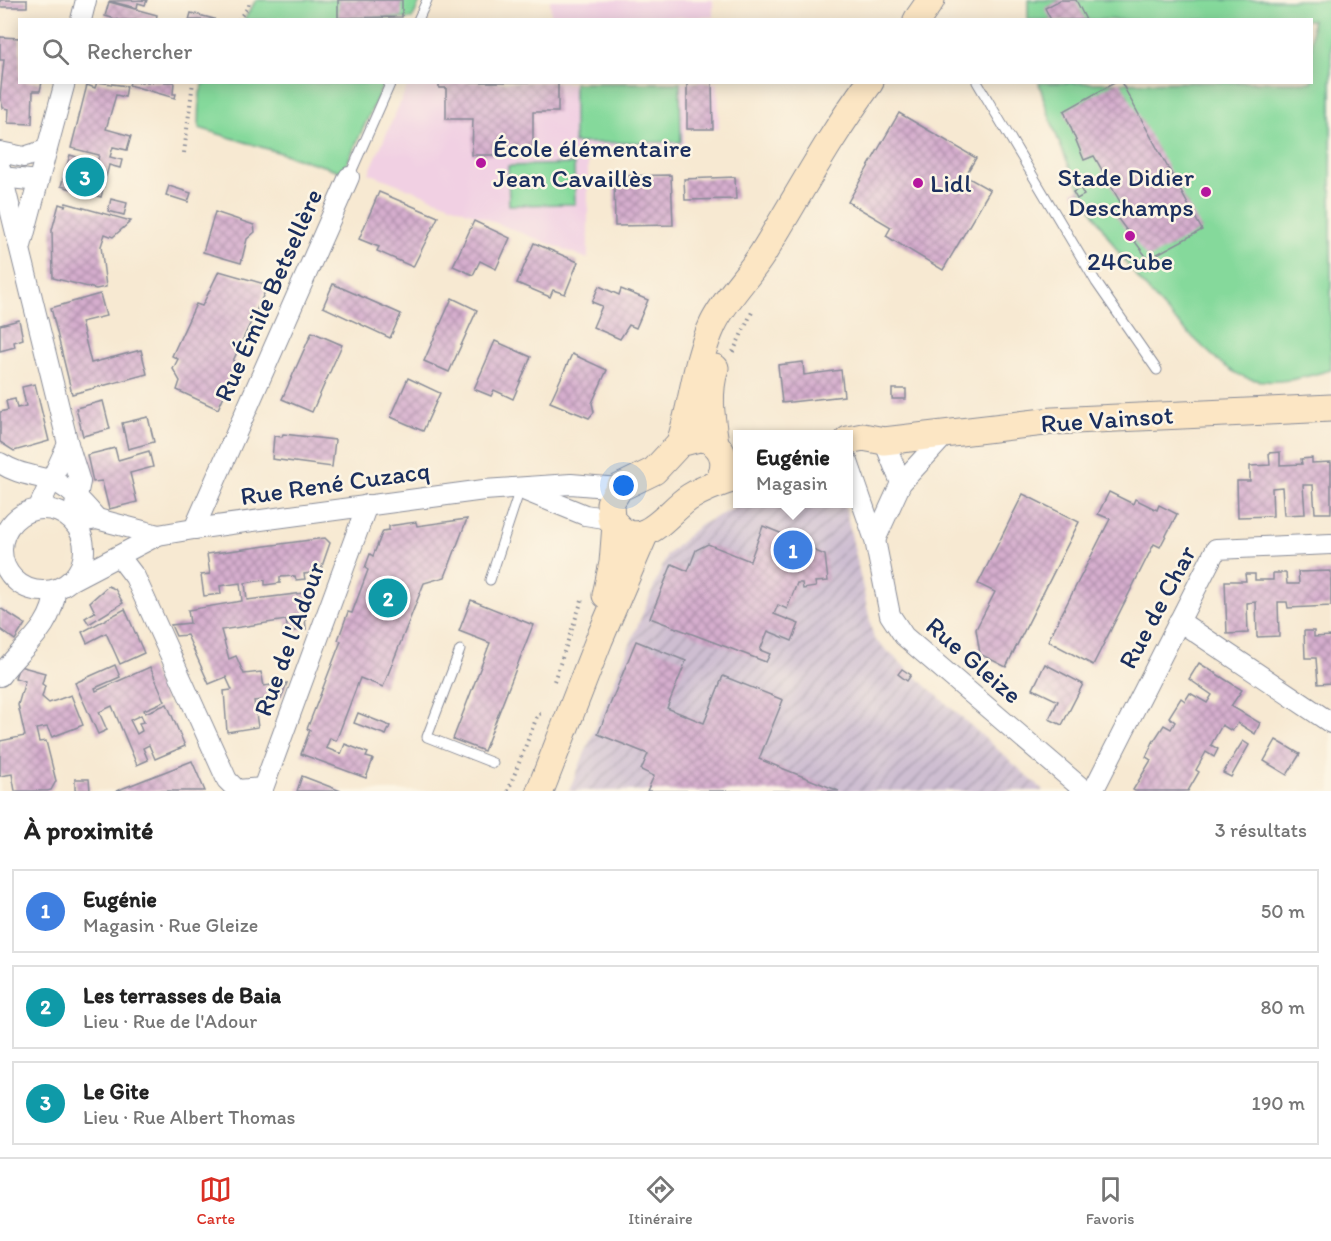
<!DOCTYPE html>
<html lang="fr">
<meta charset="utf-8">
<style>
:root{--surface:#fff;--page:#f6f6f6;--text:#222;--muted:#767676;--line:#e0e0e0;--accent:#d93025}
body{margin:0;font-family:Itim,sans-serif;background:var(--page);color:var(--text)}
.you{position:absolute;left:624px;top:486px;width:21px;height:21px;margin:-15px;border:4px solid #fff;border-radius:50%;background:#1a73e8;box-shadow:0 0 0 9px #1a73e833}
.badge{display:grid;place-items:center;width:39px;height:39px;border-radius:50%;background:var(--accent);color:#fff;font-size:20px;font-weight:700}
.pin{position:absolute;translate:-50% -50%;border:3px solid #fff;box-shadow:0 2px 6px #0006}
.popup{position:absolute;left:733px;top:430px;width:120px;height:78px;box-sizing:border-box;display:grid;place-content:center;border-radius:0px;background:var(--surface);filter:drop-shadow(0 2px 4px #0005);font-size:20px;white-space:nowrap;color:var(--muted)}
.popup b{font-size:22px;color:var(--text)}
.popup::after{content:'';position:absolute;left:50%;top:100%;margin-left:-12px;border:12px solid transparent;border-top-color:var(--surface)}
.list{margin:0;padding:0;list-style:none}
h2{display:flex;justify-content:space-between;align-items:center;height:78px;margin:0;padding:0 24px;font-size:26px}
h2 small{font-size:20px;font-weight:400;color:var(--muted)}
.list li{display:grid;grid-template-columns:39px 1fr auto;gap:18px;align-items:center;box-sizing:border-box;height:84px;margin:0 12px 12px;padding:0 12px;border:2px solid var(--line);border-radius:0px}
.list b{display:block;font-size:22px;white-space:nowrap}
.list p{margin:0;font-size:20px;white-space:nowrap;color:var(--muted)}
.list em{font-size:20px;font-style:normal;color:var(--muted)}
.icon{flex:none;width:33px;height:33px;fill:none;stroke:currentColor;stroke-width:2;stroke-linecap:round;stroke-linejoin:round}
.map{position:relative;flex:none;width:1331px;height:791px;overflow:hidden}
.search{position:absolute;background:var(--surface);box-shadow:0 3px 15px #0003;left:18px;right:18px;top:18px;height:66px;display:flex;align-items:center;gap:15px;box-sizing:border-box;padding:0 21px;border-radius:0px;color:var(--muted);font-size:22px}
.sheet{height:366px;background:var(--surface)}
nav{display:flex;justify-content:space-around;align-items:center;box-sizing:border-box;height:84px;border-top:2px solid var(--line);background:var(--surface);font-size:16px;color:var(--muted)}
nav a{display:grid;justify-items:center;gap:3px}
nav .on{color:var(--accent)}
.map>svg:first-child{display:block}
</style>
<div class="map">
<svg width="1331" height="791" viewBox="0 0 1331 791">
<defs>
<pattern id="industrial-furrows" width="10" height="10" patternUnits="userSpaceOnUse" patternTransform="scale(1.5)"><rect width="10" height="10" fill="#cebed1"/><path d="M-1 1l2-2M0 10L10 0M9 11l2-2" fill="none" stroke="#a69bad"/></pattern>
<pattern id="building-cross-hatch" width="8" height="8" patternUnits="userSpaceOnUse" patternTransform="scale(1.5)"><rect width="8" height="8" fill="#d6aece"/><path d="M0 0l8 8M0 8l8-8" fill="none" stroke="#ad8eaa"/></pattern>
</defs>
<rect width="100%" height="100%" fill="#fcf5e5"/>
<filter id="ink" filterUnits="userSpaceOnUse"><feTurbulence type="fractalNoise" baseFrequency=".0167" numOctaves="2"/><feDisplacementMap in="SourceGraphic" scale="12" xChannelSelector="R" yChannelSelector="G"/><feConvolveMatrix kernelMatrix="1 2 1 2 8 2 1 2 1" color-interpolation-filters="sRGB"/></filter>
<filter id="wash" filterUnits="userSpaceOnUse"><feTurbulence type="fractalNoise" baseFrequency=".008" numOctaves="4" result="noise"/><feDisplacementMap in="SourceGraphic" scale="24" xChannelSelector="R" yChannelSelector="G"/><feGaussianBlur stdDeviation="1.35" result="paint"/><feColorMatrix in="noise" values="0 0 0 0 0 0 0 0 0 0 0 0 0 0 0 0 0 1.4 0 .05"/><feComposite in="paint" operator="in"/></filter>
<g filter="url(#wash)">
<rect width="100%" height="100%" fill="#f7e9d2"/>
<g fill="#f1d0e3">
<polygon points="550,0 713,0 713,17 554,19 551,14"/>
<polygon points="409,83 718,83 719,129 684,129 684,151 588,153 588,259 369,173"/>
</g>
<polygon fill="url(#industrial-furrows)" points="742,504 839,504 845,506 874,639 1044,791 569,791 667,555 698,526"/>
<g fill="#85d99b" stroke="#50847c" stroke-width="1.5">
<polygon points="256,0 421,0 412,19 244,20"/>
<path d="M1028 0H1331V370C1305 377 1278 386 1251 379 1230 374 1214 357 1199 343 1121 273 1067 183 1039 83L1312 82V20H1028Z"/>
<polygon points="204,83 384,83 343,172 199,128 200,93"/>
<polygon points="574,83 680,83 681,142 574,143"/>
<polygon points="574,164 575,204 509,205 508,166"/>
</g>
<g id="blocks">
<g fill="url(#building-cross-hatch)" fill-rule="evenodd">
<rect x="0" y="0" width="27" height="7"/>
<polygon points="147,0 145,5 138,3 137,8 109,1"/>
<polygon points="338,0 402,0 402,17 338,18"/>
<polygon points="1060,0 1076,0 1086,20 1051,20 1045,8"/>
<polygon points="109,2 157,15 156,20 119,20 105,16"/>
<polygon points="191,13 214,19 213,20 189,20"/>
<polygon points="0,37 20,38 20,82 42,82 40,91 33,91 32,124 8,123 9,109 3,108 0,96 4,60 0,60"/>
<polygon points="97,82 127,86 125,97 116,95 106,129 131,136 127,150 113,147 110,157 122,160 120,168 109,165 101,197 61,186 70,155 97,163 99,155 71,148 87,85 95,88"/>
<polygon points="130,82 174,82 173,94 176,94 175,98 129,85"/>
<polygon points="439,82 558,82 558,112 533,112 533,147 502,147 502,155 472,155 473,119 446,119 446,88 439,88"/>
<polygon points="687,82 712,82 713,129 687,129"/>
<polygon points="1116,82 1121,82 1202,230 1148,259 1115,215 1124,209 1094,156 1084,160 1064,111"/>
<polygon points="899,113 976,158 965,176 990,190 943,270 886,236 891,227 848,202"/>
<polygon points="671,175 673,225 615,226 614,176"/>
<polygon points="735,177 736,199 685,200 684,179"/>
<polygon points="169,186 191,193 188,202 166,195"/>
<polygon points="1080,188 1084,195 1077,199 1073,192"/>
<polygon points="379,192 438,217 413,267 377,251 379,247 359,239"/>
<polygon points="111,199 127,203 124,215 108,211"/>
<polygon points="66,203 131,221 113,237 105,234 101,246 106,287 96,289 53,278 52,230 59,204 65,206"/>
<polygon points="215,212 254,225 255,232 247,239 241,263 203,252"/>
<polygon points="474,221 510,238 496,269 480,261 473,275 453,266"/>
<polygon points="534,243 578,262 565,294 553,290 550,297 517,283"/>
<polygon points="219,271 268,285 233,361 238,364 218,409 177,390 180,381 173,369 178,359 172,356 196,304 202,306"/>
<polygon points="333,284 401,314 390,338 323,307"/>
<polygon points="599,286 619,295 621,289 648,300 636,328 629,325 620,339 593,327 602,306 592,302"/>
<polygon points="100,294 106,316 81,322 91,363 141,350 147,374 72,394 51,308"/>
<polygon points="452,298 477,310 449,372 424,361"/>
<polygon points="19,320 23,339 14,342 15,347 0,351 0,325"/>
<polygon points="312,332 342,345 312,412 282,399"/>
<polygon points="495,341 531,357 513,399 494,390 491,396 474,389"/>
<polygon points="572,354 607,370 592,403 594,412 589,418 550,402"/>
<polygon points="803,362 804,375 841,370 844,396 782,403 778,365"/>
<polygon points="408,378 440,393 423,431 391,417"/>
<polygon points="35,384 49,441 14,451 0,442 0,412 8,410 6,401 15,399 17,408 26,406 22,387"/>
<rect x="892" y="389" width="14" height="10"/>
<polygon points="103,401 110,429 83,436 76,408"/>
<polygon points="148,417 154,442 128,449 122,423"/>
<polygon points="283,434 335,440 332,467 272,459 274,436 282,437"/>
<polygon points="115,448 118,460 149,451 153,467 130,473 137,502 109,509 102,481 93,482 87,455"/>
<polygon points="1280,452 1280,465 1302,464 1301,459 1312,458 1312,463 1331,462 1331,513 1315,513 1313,485 1303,485 1305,514 1284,515 1282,487 1272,488 1273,516 1238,517 1237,481 1250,481 1250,466 1270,465 1269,453"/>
<polygon points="1109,492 1133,504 1135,499 1157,510 1159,505 1177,514 1160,547 1154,544 1093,665 1048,641 1110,519 1098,514"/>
<polygon points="1023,494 1079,522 1006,667 980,654 976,629 995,592 978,584"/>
<polygon points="467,519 445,577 424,583 383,687 360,678 336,741 330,738 326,748 341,754 345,744 368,753 366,757 373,759 366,778 301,754 310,730 307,729 341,641 338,640 348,612 352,613 368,570 365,568 370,554 373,556 383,531 389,530 389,526 416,522 417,526"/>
<polygon points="763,526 785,535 784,538 825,555 828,581 815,582 816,587 803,589 802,583 797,583 787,609 778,605 774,614 799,624 792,641 768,631 760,650 770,654 766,662 650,618 672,564 688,571 696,550 708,544 750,561"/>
<polygon points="325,538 330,543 320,572 304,574 305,579 296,580 295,576 280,577 280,583 265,585 265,580 245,583 247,600 312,592 305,617 306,629 288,632 286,620 221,630 229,659 236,656 244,674 261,672 264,686 287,683 281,698 254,701 258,727 227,732 224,691 232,690 226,677 209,684 187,635 176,636 171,625 190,623 188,610 242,601 240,583 220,586 221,594 204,596 201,575 210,574 207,554"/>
<polygon points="1331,571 1331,606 1288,608 1287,602 1278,602 1279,636 1257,637 1256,602 1247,603 1248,633 1227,634 1225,581 1246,581 1245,574 1255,574 1255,580 1273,580 1273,573 1286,573 1287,584 1299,584 1298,572"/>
<polygon points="108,586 115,589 123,603 89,624 85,618 95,612 90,602"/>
<polygon points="471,600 533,625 484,751 453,739 490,643 459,631"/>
<polygon points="0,608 25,624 15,640 0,629"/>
<polygon points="125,609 144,653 120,664 106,633 87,643 82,632"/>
<polygon points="1304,631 1314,631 1314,637 1331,636 1331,683 1318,684 1316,658 1305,658"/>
<polygon points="636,641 686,661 667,708 704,723 723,676 783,700 759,759 839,791 647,791 654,776 641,770 648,754 598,734"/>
<polygon points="1199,663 1242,690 1231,706 1260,723 1255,734 1238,723 1232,731 1222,725 1211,745 1218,749 1214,757 1206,752 1196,770 1199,772 1188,791 1135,791 1133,790 1151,760 1146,757 1153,742 1164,725 1171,729 1175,722 1169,717 1181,698 1185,701 1190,693 1207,703 1212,695 1189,679"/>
<polygon points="1045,664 1083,684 1062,725 1049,719 1058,701 1033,689"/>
<path d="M115 665 120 677 95 688 96 691 150 667 165 701 144 710 145 713 167 704 185 746 155 759 149 745 143 748 148 760 137 765 112 706 99 712 107 730 98 734 75 683ZM141 715 144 722 139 723 142 731 137 734 130 720Z"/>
<polygon points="19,666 45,673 42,684 45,686 42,697 49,703 71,695 83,725 52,737 47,727 36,729 39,742 46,741 56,781 51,790 47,791 15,791 12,774 0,776 0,741 25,736 18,705 25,681 15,678"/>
<polygon points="902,669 911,675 907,681 898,674"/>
<polygon points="358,713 390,726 386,735 354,723"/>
<polygon points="1276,740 1300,754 1287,775 1264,761"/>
<polygon points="1243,741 1249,745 1231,777 1223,773"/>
<polygon points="192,761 205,791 116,791"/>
<polygon points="302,776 341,791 297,791"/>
<polygon points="75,779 89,779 90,790 75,790"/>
</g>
</g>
</g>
<g filter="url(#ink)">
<use href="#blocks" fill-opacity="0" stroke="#898c98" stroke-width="1.5"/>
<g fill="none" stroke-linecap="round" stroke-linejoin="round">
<defs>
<g id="lane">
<polyline points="418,20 427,0"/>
<polyline points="977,82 1096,282 1157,370"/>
<polyline points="349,177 391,82"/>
<polyline points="490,580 520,489"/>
<polyline points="460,650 427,737 493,763"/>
</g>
<g id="street">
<polyline points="81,20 86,0"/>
<polyline points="0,152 24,157 46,150"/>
<polyline points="0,168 68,444 80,482 72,520"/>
<polyline points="4,183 11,178 38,181"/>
<polyline points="21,246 65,82"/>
<polyline points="884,441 901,483"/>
<polyline points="848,462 875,540 890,615 904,636 1085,791"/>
<path d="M0 463C20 475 29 474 49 480 69 486 84 504 97 519"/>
<polyline points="526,491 585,515 611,519"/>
<circle cx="43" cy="550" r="41"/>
<polyline points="38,509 68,444"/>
<polyline points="86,521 97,519 158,535"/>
<polyline points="194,529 349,177"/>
<polyline points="875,540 901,483 946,434"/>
<polyline points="119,556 135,577 227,780 237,790 263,788"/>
<polyline points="72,580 158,535 194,529 484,490 571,484 619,488"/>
<polyline points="1179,621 1331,723"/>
<path d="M0 676C20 648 54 628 55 590"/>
<polyline points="262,791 367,505"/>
<polyline points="1093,791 1216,549 1331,544"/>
</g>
<g id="secondary">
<polyline points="917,20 931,0"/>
<polyline points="848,440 863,437 884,441 1053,421 1331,408"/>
<path d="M680 443C693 404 695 362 713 324 725 299 748 277 763 253 798 196 830 136 870 82"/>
<path d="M715 443C711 417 707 393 715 368"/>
<path d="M717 484C728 466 726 450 708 439L699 438 680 443 654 471 619 488 610 503 611 519C640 559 666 512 690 497 704 488 721 482 738 477"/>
<polyline points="606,595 613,563 616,525"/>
<polyline points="540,791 599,640 645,533"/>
</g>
</defs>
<use href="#lane" stroke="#898c98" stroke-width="11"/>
<use href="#street" stroke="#898c98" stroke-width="22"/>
<use href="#secondary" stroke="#898c98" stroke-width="29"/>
<g stroke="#898c98" stroke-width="4" stroke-dasharray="1.5 4.5" stroke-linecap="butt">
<polyline points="238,20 249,6 250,0"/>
<polyline points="184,153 193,82"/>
<polyline points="733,352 753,310"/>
<polyline points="554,681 582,600"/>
<polyline points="508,791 538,714 543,713"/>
</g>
<use href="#lane" stroke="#fff" stroke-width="9"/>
<use href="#street" stroke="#fff" stroke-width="20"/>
<use href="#secondary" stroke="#fce6c4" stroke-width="27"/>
</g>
</g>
<g fill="#b5179e" stroke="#fcf5e5" stroke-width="2">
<circle cx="481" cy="163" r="6"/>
<circle cx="918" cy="183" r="6"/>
<circle cx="1206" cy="192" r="6"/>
<circle cx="1130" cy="236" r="6"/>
</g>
<g text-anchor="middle" stroke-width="5" stroke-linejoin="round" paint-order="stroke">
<g font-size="26" fill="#1b2f5e" stroke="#fcf5e5" text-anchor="start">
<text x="493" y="157">École élémentaire<tspan x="493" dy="30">Jean Cavaillès</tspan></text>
<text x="1194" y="186" text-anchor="end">Stade Didier<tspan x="1194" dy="30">Deschamps</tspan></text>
<text x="930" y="192">Lidl</text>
<text x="1130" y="270" text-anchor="middle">24Cube</text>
</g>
<g font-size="26" fill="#1b2f5e" stroke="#fcf5e5">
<text transform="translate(268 295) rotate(-66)" y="9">Rue Émile Betsellère</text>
<text transform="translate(1107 419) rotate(-4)" y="9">Rue Vainsot</text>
<text transform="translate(335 483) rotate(-8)" y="9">Rue René Cuzacq</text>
<text transform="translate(1157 607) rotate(-62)" y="9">Rue de Char</text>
<text transform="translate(289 639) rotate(-70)" y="9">Rue de l'Adour</text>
<text transform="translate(974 660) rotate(41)" y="9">Rue Gleize</text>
</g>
</g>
</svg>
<div class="you"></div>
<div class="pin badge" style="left:793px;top:550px;background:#3f7fe0">1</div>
<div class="popup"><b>Eugénie</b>Magasin</div>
<div class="pin badge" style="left:388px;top:598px;background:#0f9aa8">2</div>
<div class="pin badge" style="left:85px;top:177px;background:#0f9aa8">3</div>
<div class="search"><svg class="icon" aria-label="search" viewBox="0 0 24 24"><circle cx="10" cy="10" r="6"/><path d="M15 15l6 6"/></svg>Rechercher</div>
</div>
<section class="sheet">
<h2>À proximité<small>3 résultats</small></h2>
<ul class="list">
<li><span class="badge" style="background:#3f7fe0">1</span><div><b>Eugénie</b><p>Magasin · Rue Gleize</p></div><em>50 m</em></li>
<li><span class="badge" style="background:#0f9aa8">2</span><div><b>Les terrasses de Baia</b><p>Lieu · Rue de l'Adour</p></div><em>80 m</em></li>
<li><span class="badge" style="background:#0f9aa8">3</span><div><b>Le Gite</b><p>Lieu · Rue Albert Thomas</p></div><em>190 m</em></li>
</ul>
</section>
<nav>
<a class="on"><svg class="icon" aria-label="map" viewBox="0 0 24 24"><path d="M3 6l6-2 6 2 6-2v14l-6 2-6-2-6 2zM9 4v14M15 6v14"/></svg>Carte</a>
<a><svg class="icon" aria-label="directions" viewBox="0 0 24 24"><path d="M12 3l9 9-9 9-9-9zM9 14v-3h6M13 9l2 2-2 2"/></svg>Itinéraire</a>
<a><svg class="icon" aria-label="saved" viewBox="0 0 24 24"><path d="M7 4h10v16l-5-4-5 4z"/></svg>Favoris</a>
</nav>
